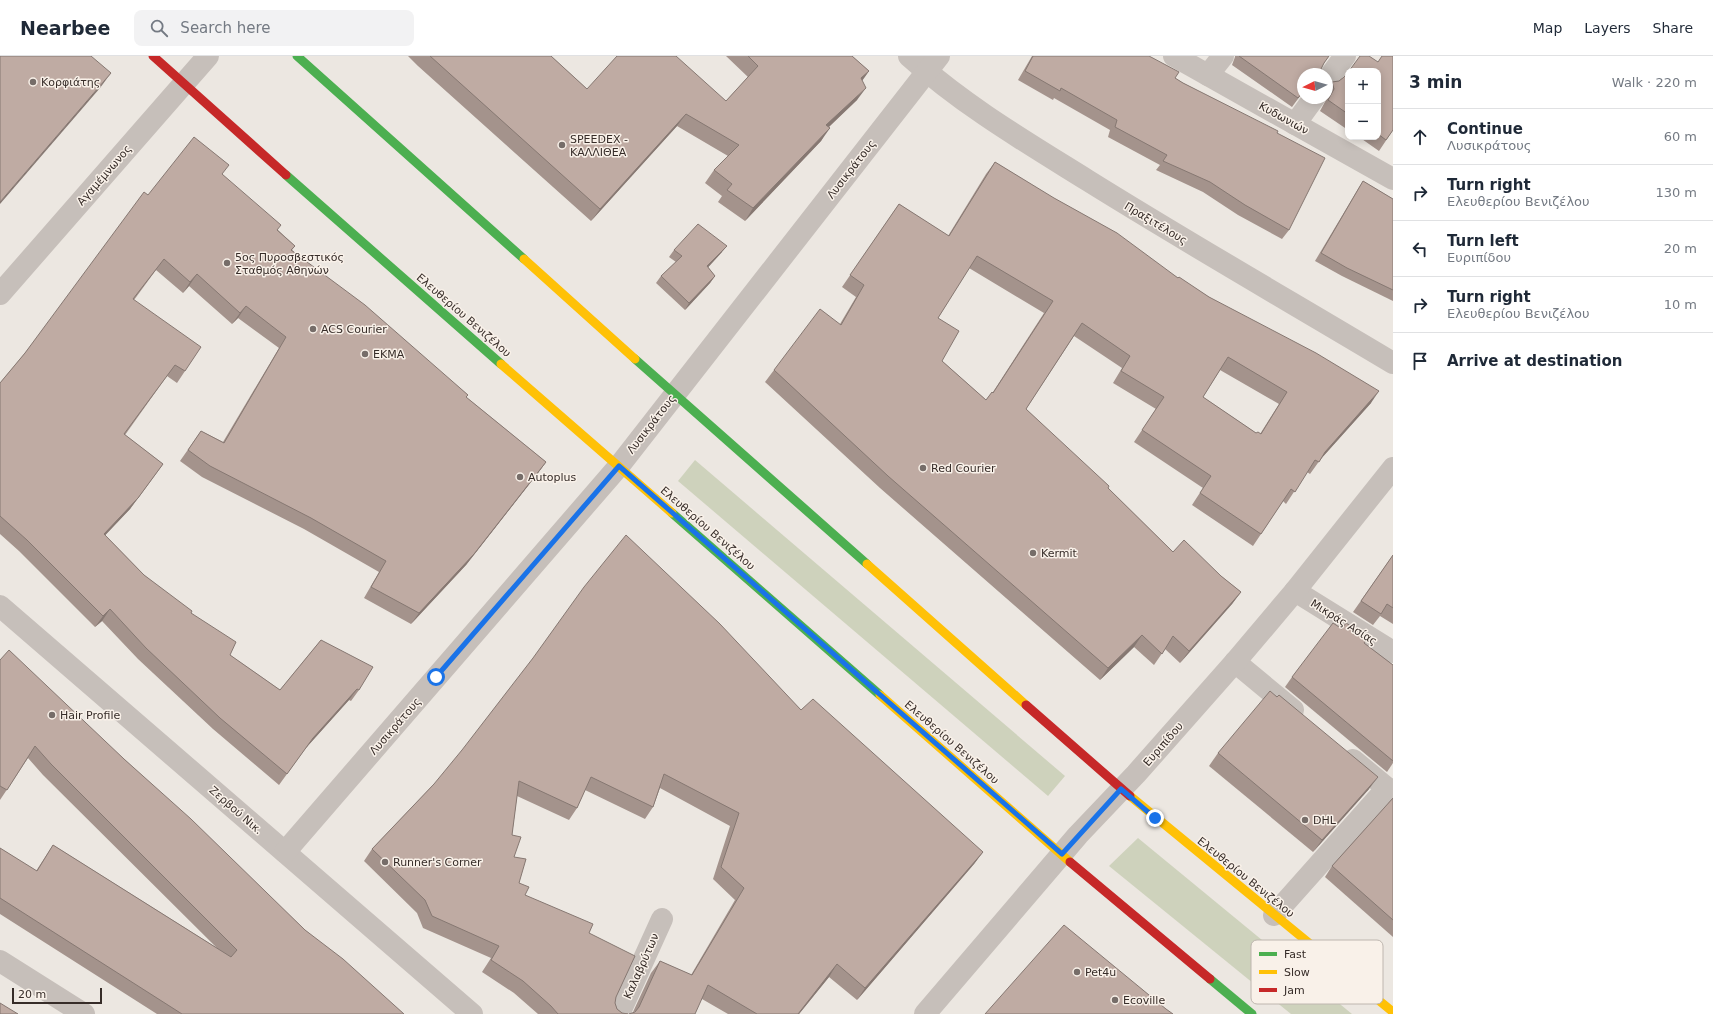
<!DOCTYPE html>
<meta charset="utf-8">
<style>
:root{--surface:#fff;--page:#f2f2f3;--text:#1f2937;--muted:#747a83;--line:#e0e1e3}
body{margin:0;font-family:"DejaVu Sans",sans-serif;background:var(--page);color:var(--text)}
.controls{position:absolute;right:12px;top:12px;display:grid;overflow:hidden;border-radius:8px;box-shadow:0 2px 10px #0003}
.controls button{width:36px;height:36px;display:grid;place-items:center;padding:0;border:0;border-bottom:1px solid var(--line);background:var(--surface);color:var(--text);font:20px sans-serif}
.compass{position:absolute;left:1297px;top:12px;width:36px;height:36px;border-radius:50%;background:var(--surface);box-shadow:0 2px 10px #0003;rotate:265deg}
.scale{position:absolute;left:12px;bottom:10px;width:90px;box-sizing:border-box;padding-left:4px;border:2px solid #362c28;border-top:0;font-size:11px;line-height:14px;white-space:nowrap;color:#362c28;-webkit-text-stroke:3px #f9f1e9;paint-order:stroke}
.stop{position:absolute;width:12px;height:12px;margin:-9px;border:3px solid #1a73e8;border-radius:50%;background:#fff}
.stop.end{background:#1a73e8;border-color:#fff;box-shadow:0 1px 4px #0008}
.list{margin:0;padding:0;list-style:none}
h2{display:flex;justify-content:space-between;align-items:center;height:52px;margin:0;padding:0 16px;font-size:17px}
h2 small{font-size:13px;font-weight:400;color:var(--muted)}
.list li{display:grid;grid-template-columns:26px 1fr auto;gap:12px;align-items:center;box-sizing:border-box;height:56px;padding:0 16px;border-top:1px solid var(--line)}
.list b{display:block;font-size:15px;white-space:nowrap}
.list p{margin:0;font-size:13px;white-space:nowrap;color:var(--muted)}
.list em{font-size:13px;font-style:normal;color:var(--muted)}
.icon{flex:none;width:22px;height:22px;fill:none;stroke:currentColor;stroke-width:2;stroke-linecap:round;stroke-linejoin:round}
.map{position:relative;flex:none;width:1393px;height:958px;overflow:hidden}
header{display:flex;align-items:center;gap:24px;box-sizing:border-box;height:56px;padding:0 20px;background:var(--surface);border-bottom:1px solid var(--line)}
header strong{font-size:19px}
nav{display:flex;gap:22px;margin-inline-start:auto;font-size:14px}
.search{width:280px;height:36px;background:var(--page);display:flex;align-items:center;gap:10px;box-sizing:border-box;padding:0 14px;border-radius:8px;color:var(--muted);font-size:15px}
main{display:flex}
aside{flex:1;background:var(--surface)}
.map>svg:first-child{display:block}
</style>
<header>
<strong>Nearbee</strong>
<div class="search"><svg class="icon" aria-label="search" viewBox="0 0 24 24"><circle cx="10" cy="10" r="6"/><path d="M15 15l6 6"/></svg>Search here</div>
<nav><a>Map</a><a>Layers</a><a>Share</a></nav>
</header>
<main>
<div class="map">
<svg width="1393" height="958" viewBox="0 0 1393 958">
<rect width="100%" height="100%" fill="#ece7e1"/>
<g fill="#ced2bc">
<polygon points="695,404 1065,720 1048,740 678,425"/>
<polygon points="1138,782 1352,958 1291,958 1109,810"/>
</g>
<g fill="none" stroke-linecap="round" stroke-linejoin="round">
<g stroke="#c6bfba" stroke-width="22">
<path d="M909 0C963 49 1026 86 1087 124 1188 187 1291 246 1393 307"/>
<polyline points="1174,0 1393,123"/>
<polyline points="1208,19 1223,0"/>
<polyline points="1327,24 1345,0"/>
<polyline points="1295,68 1314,42"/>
<polyline points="0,238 208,0"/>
<polyline points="1295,535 1393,596"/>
<polyline points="0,550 472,958"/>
<polyline points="1235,606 1293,654"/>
<polyline points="1353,704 1393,737"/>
<polyline points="285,796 619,410 939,0"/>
<polyline points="1274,859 1387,732"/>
<polyline points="0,905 84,958"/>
<polyline points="619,958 662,863"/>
<polyline points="925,958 1078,779 1136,718 1235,606 1295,535 1393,412"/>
</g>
<g stroke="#4caf50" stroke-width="9">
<polyline points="297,0 524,203"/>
<polyline points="286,119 501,308"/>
<polyline points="635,303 867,508"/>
<polyline points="672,457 880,639"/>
<polyline points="1210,923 1252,958"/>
</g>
<g stroke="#ffc107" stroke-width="9">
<polyline points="524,203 635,303"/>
<polyline points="501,308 672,457"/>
<polyline points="867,508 1026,649"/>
<polyline points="880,639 1070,806"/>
<polyline points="1130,740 1393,956"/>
</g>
<g stroke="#c62828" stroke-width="9">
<polyline points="153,0 286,119"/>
<polyline points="1026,649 1130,740"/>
<polyline points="1070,806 1210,923"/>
</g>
</g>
<g fill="#a4938c" fill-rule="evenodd">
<polygon points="408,0 551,0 587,33 726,45 748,21 726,0 852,0 869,15 862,24 857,44 829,71 821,85 745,165 718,146 722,140 705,127 714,114 728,100 677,70 591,165 418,10"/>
<polygon points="1032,0 1149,0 1175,22 1183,27 1277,77 1289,174 1282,183 1238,159 1203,136 1156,114 1160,109 1108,81 1110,74 1054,42 1053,44 1018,24"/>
<polygon points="1235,0 1329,0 1323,8 1303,18 1303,36 1292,51 1232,9 1235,1"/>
<polygon points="1378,6 1393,74 1379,95 1359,81 1378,81"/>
<polygon points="1348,16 1348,74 1320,55 1326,44 1326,42 1327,42 1327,33 1332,26 1339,25 1344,21"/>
<path d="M995 106 1178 222 1209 241 1371 347 1320 404 1310 418 1307 416 1286 448 1283 445 1253 490 1192 449 1203 432 1134 386 1156 353 1113 327 1122 312 1074 280 1026 353 1108 432 1173 496 1221 520 1241 536 1232 548 1180 607 1165 593 1154 609 1134 591 1100 624 880 432 765 326 774 314 840 268 856 241 842 231 899 148 948 180 986 118ZM969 212 1044 257 993 336 986 344 942 305 938 262ZM1220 314 1279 348 1260 378 1256 377 1203 341Z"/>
<polygon points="222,118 278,174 295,190 292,194 468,339 466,341 546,406 538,417 466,509 411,568 364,542 379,516 304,473 202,421 180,405 201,375 223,386 279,292 238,262 232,268 189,230 183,237 156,214 134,244 185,315 177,327 167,320 125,379 163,408 130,453 105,479 144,519 191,557 230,599 280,634 321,584 359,634 351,645 349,644 305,693 279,729 213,673 138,603 102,565 95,571 19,495 0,478 0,327 25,297 148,139"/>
<polygon points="1363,125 1393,143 1393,245 1342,220 1315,205 1358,133"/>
<polygon points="674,194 722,196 708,211 715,220 710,227 685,254 656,227 661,220 676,206 669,201"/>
<polygon points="1393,499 1393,568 1380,560 1373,569 1353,556"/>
<polygon points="1364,587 1393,609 1393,707 1387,716 1285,631 1292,621"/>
<polygon points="0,604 124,703 305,874 404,958 157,958 0,858 0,792 36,815 53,789 217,892 43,719 28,702 0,744"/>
<polygon points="801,654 983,796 974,808 857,944 829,921 799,958 728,958 702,943 633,956 651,917 660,905 691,919 735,844 713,823 730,770 660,732 653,751 645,763 585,734 577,752 569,764 517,740 512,779 514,801 519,827 525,839 589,877 616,941 615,947 617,953 622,957 628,958 538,958 514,937 482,916 491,902 423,872 417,857 364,805 372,793 434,728"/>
<polygon points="1218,697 1369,733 1313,796 1209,710"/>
<polygon points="1393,742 1393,881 1325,821 1332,810"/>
</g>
<g fill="#867872">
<polygon points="869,15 860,28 861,22"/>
<polygon points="111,17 100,32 0,148 0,146"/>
<polygon points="866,32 857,44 818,81 826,69"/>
<polygon points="686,58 677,70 591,165 600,153"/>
<polygon points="830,72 821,85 745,165 753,152"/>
<polygon points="727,190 722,196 703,217 707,210"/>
<polygon points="197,218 189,230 183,237 190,226"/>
<polygon points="715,220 710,227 685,254 689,247"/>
<polygon points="246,250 238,262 232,268 240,257"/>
<polygon points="1379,335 1371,347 1318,406 1325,396"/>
<polygon points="546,406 538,417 466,509 411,568 419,557"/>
<polygon points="163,408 130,453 96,489 104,478"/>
<polygon points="1241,536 1232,548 1180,607 1189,595"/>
<polygon points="110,553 102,565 95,571 103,560"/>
<polygon points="1142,579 1134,591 1100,624 1108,612"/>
<polygon points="357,633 349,644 305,693 279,729 313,682"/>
<polygon points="1378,721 1369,733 1313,796 1322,784"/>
<polygon points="983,796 974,808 857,944 865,932"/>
<polygon points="837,908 829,921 799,958 798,958"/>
</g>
<g fill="#bfaba3" stroke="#867872" fill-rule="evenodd">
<polygon points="0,0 91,0 111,17 0,146"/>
<polygon points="430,0 551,0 587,33 617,0 676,0 726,45 758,10 748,0 852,0 869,15 861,22 866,32 826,69 830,72 753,152 727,134 732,128 714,114 739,89 686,58 600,153"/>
<polygon points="1033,0 1149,0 1179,16 1175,22 1183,27 1278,75 1277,77 1325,102 1289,174 1245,149 1210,126 1163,105 1167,99 1115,71 1117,64 1061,32 1060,35 1025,15"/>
<polygon points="1239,0 1329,0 1324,7 1321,13 1323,18 1303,18 1303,36 1298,42"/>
<polygon points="1360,0 1369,0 1378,6 1382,0 1393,0 1393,74 1386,84 1378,78 1378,15 1349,15"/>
<polygon points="1348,16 1348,58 1328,44 1334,33 1332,26 1339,25 1344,21"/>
<polygon points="194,81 229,109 222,118 281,169 277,174 295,190 291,194 365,249 468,339 466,341 546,406 474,498 419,557 371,531 386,505 311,462 210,410 188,394 201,375 224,387 286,281 246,250 240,257 197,218 190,226 164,203 133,243 201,291 185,315 175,309 124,378 163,408 138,442 104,478 144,519 192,555 191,557 236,586 230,599 280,634 321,584 373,611 359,634 357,633 313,682 287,718 220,662 146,592 110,553 103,560 27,484 0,460 0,327 25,297 144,136 148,139"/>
<path d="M995 106 1054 142 1117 177 1178 222 1179 221 1209 241 1316 297 1379 335 1325 396 1319 406 1315 404 1295 436 1291 433 1261 478 1200 437 1211 420 1142 374 1164 341 1121 315 1130 300 1082 267 1026 353 1109 430 1108 432 1173 496 1184 484 1221 520 1241 536 1189 595 1173 580 1162 598 1142 579 1108 612 888 420 774 314 820 253 841 269 864 229 850 219 899 148 949 180ZM977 200 1053 245 993 337 992 336 986 344 942 305 959 275 938 262ZM1228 301 1287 336 1261 378 1258 376 1256 377 1203 341Z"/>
<polygon points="1363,125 1393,143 1393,234 1347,212 1321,197"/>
<polygon points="698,168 727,190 707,210 715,220 689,247 661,220 682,200 674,194"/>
<polygon points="626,479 720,568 801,654 813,643 983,796 865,932 837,908 798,958 757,958 708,929 695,958 629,958 635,956 639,951 660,905 692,919 744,832 721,811 739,757 664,718 653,751 591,721 577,752 519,725 512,779 521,781 514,801 526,803 519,827 529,831 525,839 593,868 589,877 635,900 616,941 615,947 617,953 622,957 628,958 558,958 551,950 523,925 491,904 499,890 432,860 425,844 372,793 434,728 462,694 533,602 584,531"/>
<polygon points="1393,499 1393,552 1387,548 1381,558 1361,545"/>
<polygon points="1333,567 1342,573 1346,567 1368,581 1364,587 1393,609 1393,705 1292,621"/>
<polygon points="9,594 124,703 191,763 305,874 343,903 404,958 182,958 0,842 0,792 37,815 53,789 231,901 237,894 51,708 35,690 7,734 0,730 0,604"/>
<polygon points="1270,635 1277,641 1279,639 1378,721 1322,784 1218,697"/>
<polygon points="1393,742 1393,864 1332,810"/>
<polygon points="1064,869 1166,953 1173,958 985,958"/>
<polygon points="0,947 18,958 0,958"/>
</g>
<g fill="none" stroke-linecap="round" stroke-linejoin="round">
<polyline stroke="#1a73e8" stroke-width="5" points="436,621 619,410 1062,798 1121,733 1155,762"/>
</g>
<g fill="#766d69" stroke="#f9f1e9" stroke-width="1.5">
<circle cx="33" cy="26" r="4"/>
<circle cx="562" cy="89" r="4"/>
<circle cx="227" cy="207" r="4"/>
<circle cx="313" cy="273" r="4"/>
<circle cx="365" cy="298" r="4"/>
<circle cx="923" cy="412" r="4"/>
<circle cx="520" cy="421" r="4"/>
<circle cx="1033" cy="497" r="4"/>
<circle cx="52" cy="659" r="4"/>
<circle cx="1305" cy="764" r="4"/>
<circle cx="385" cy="806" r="4"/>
<circle cx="1077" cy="916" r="4"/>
<circle cx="1115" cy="944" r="4"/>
</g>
<g text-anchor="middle" stroke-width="3" stroke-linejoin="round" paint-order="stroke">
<g font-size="11" fill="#362c28" stroke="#f9f1e9" text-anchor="start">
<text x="41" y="30">Κορφιάτης</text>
<text x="570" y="87">SPEEDEX -<tspan x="570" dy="13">ΚΑΛΛΙΘΕΑ</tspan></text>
<text x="235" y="205">5ος Πυροσβεστικός<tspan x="235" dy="13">Σταθμός Αθηνών</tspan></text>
<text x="321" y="277">ACS Courier</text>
<text x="373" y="302">ΕΚΜΑ</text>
<text x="931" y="416">Red Courier</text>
<text x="528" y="425">Autoplus</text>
<text x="1041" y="501">Kermit</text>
<text x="60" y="663">Hair Profile</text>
<text x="1313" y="768">DHL</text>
<text x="393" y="810">Runner's Corner</text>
<text x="1085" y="920">Pet4u</text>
<text x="1123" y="948">Ecoville</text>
</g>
<g font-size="11" fill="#362c28" stroke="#f9f1e9">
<text transform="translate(1284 62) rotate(29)" y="4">Κυδωνιών</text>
<text transform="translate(851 113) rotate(-52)" y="4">Λυσικράτους</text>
<text transform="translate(104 119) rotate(-49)" y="4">Αγαμέμνωνος</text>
<text transform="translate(1156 167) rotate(31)" y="4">Πραξιτέλους</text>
<text transform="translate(464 259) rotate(41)" y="4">Ελευθερίου Βενιζέλου</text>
<text transform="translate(651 368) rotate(-52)" y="4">Λυσικράτους</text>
<text transform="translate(708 472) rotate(41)" y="4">Ελευθερίου Βενιζέλου</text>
<text transform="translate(1344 566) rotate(32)" y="4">Μικράς Ασίας</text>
<text transform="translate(395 670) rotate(-49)" y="4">Λυσικράτους</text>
<text transform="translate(952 686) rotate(41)" y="4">Ελευθερίου Βενιζέλου</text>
<text transform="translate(1163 688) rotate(-49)" y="4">Ευριπίδου</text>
<text transform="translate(236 754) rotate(41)" y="4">Ζερβού Νικ.</text>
<text transform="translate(1246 821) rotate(39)" y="4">Ελευθερίου Βενιζέλου</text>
<text transform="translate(641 910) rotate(-66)" y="4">Καλαβρύτων</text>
</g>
</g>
<rect x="1251" y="884" width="132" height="64" rx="6" fill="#f9f1e9" stroke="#beb6af" stroke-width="1"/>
<rect x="1259" y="896" width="18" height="4" fill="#4caf50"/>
<rect x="1259" y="914" width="18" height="4" fill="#ffc107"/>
<rect x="1259" y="932" width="18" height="4" fill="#c62828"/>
<g font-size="11" fill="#362c28">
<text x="1284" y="902">Fast</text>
<text x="1284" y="920">Slow</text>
<text x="1284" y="938">Jam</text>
</g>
</svg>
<div class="controls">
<button>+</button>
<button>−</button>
</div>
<svg class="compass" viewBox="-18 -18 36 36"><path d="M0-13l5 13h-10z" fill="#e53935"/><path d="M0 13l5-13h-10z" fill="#747a83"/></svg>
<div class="scale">20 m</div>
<div class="stop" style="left:436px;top:621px"></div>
<div class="stop end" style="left:1155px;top:762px"></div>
</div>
<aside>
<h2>3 min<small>Walk · 220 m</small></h2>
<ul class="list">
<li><svg class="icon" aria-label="ahead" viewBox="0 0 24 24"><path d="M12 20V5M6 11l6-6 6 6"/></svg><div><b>Continue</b><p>Λυσικράτους</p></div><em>60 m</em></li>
<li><svg class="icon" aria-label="right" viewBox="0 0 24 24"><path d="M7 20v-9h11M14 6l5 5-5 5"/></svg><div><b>Turn right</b><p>Ελευθερίου Βενιζέλου</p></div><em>130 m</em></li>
<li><svg class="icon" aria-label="left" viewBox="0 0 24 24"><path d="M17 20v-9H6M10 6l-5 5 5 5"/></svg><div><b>Turn left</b><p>Ευριπίδου</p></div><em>20 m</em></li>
<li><svg class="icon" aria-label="right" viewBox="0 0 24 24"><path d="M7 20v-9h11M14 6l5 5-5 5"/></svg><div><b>Turn right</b><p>Ελευθερίου Βενιζέλου</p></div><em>10 m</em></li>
<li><svg class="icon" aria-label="arrive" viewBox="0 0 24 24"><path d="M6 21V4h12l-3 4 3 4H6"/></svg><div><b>Arrive at destination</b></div></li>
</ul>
</aside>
</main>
